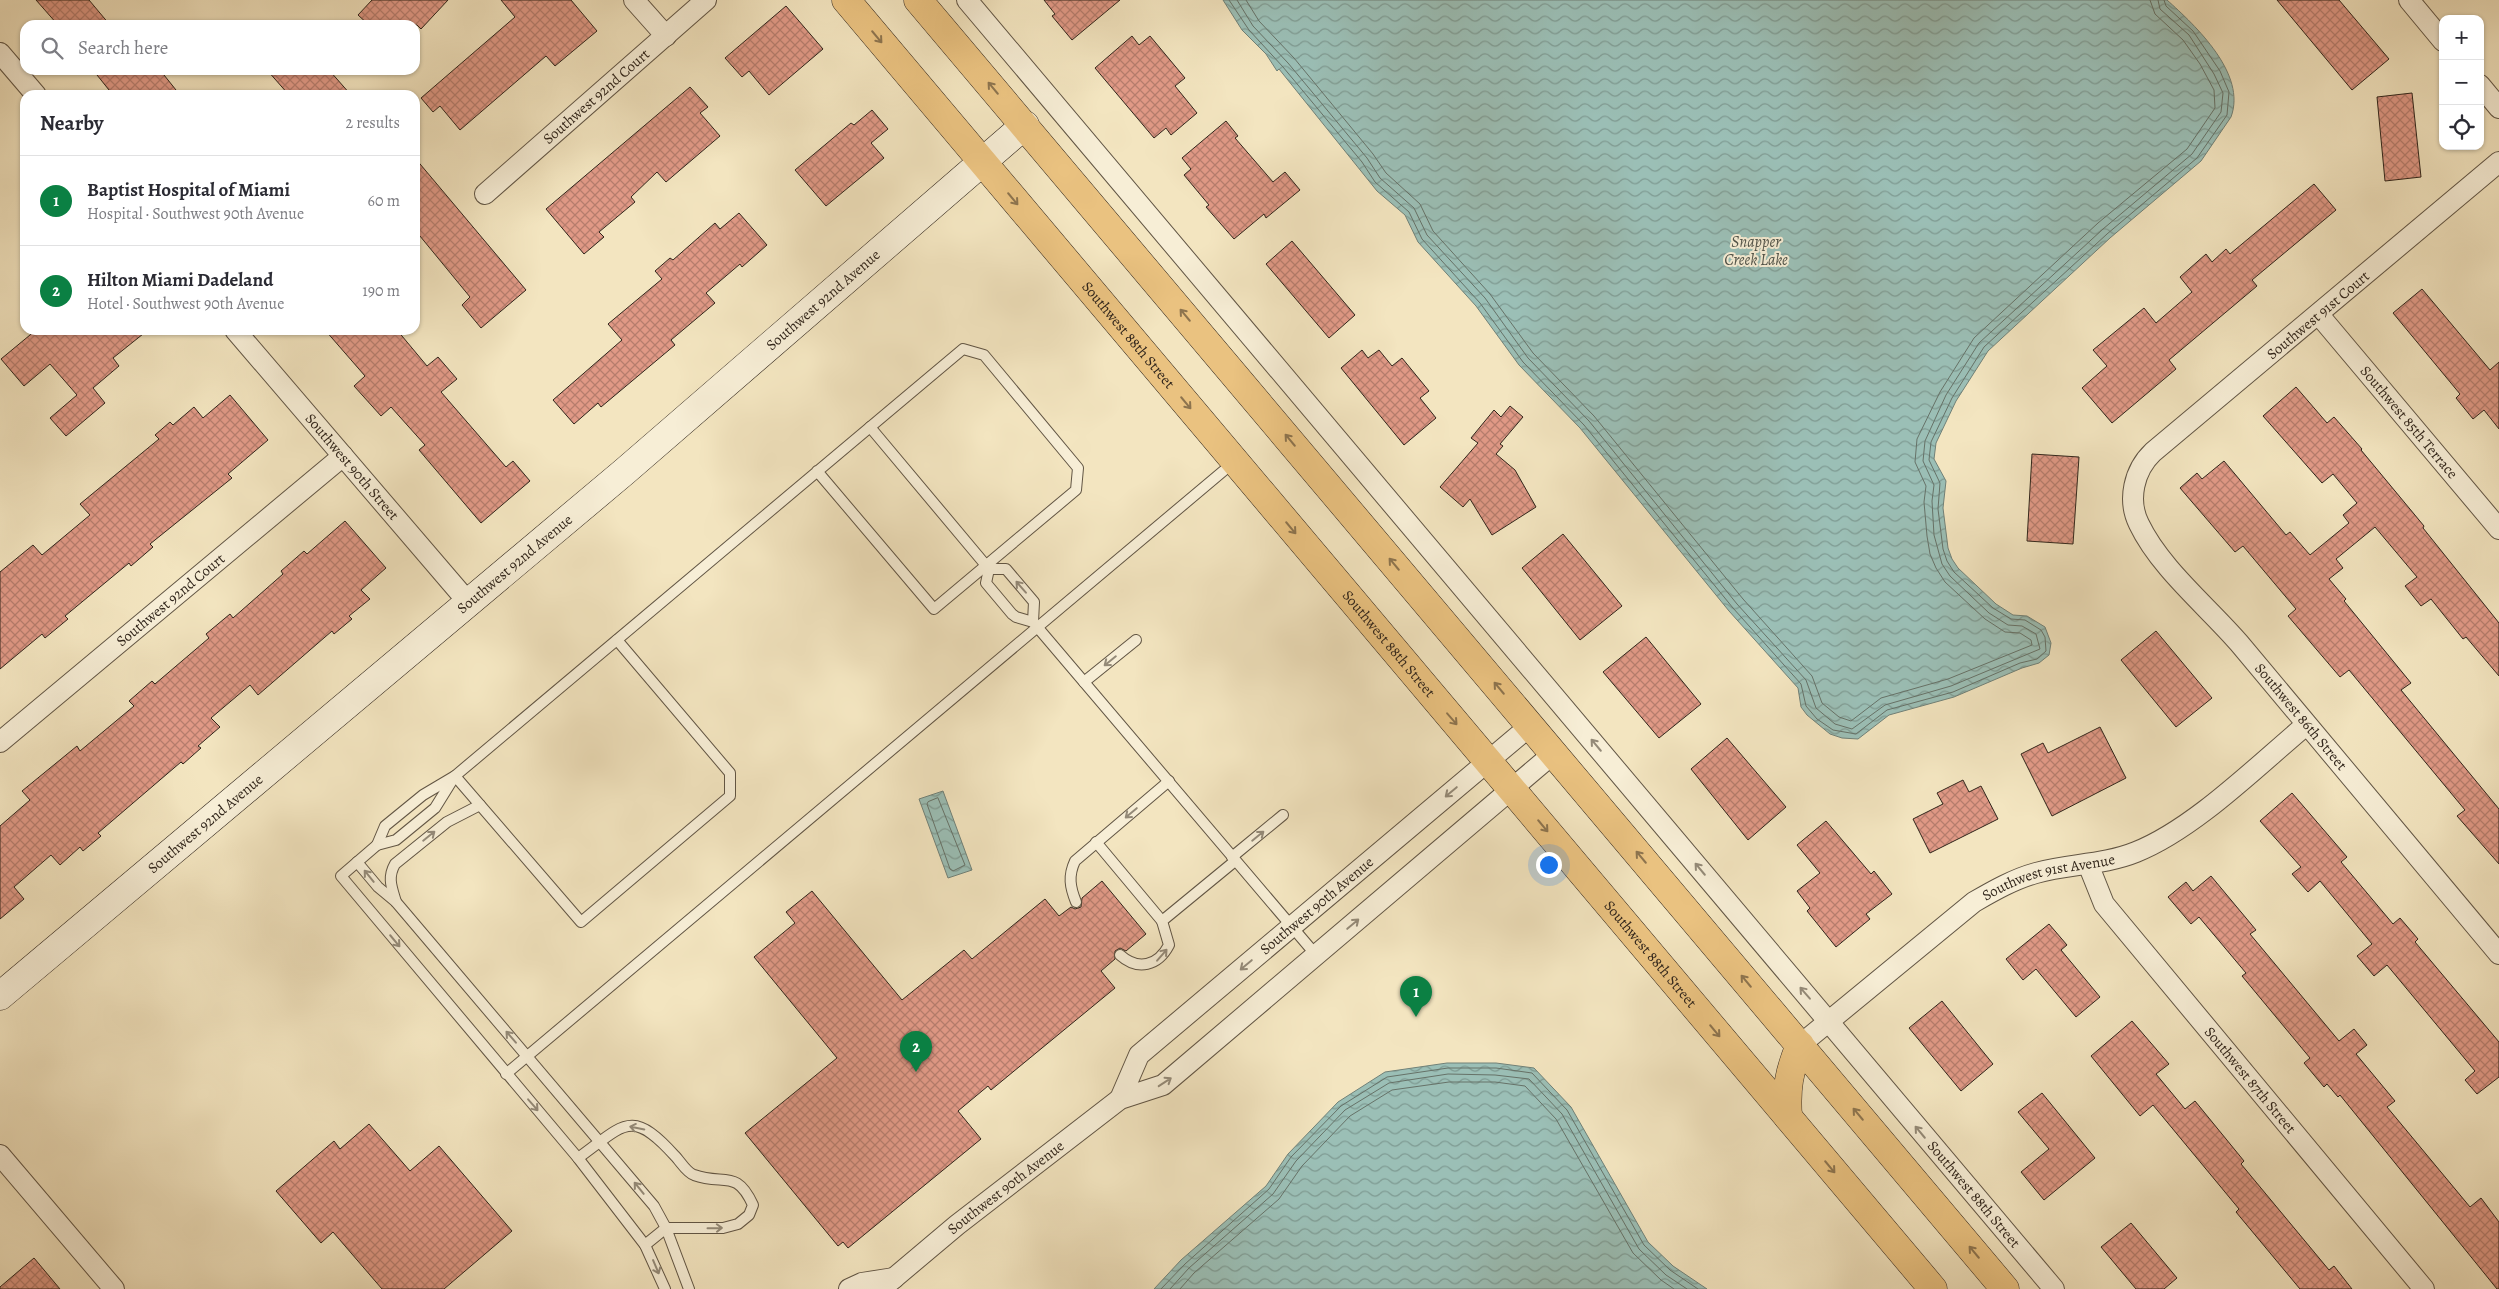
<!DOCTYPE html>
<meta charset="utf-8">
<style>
:root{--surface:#fff;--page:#f2f2f3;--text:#2b2b33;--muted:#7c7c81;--line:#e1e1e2;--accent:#0b8043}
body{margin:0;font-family:Alegreya,serif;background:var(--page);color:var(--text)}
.controls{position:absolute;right:15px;top:15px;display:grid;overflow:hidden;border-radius:10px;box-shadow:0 1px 4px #0004}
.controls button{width:45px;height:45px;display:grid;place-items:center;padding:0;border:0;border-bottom:1px solid var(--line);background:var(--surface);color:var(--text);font:25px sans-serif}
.you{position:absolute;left:1548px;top:864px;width:18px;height:18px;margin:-12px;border:4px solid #fff;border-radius:50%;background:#1a73e8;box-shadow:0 0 0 8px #1a73e833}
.badge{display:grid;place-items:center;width:32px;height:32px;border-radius:50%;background:var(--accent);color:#fff;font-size:16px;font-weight:700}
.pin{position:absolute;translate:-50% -41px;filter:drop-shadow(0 1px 2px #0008)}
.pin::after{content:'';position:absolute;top:26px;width:18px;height:15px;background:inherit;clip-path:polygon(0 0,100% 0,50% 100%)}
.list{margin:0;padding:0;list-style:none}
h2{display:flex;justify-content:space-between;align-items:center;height:65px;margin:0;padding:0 20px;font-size:21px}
h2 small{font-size:16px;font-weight:400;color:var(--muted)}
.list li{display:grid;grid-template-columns:32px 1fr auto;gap:15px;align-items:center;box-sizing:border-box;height:90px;padding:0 20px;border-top:1px solid var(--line)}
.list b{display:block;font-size:19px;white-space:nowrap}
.list p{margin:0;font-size:16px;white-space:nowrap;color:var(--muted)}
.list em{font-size:16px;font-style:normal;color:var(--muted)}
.icon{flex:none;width:28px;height:28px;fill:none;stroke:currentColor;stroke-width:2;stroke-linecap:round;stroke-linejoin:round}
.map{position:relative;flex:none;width:2499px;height:1289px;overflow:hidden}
.search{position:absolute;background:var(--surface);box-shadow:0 1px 4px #0004;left:20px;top:20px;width:400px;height:55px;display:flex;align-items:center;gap:12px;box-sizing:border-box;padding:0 18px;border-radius:15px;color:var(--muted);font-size:19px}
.panel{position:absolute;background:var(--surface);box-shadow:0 1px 4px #0004;left:20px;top:90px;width:400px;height:245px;border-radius:15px}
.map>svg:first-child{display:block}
</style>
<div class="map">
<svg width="2499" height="1289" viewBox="0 0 2499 1289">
<defs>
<pattern id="water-waves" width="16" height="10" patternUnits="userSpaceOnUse" patternTransform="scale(1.25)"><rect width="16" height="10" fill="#9bbfb6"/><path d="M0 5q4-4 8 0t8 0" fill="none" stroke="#7f9b93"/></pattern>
<pattern id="building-cross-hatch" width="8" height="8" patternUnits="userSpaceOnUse" patternTransform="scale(1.25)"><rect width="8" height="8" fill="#e09986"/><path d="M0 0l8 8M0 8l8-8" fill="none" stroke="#b67d6d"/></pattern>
</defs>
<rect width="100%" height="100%" fill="#f3e5c0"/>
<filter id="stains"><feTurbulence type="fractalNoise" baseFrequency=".004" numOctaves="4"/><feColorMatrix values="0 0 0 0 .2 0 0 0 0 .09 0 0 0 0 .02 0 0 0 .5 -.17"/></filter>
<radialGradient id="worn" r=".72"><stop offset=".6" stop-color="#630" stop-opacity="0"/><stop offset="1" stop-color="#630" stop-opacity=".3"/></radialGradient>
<g fill="url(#water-waves)" stroke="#708178">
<path d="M1223 0H2167C2196 26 2247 74 2231 117L2201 161 2110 238 1988 351 1956 401 1936 443 1934 459 1946 481 1943 508 1948 548 1952 559 1958 568 1996 604 2013 615 2027 616 2045 627 2051 643 2049 655 2039 663 2022 668 1954 697 1889 715 1858 739 1842 738 1830 734 1807 715 1801 707 1798 688 1729 611 1580 428 1519 365 1476 306 1418 242 1405 215 1377 191 1279 69 1277 71 1266 54 1242 30Z"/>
<polygon points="943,791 972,870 948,878 919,799"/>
<polygon points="1447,1063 1496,1063 1534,1068 1571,1107 1648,1242 1673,1266 1707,1289 1154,1289 1181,1260 1266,1186 1288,1154 1338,1102 1385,1072"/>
</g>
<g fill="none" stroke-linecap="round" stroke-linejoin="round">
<g stroke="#667268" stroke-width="1">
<polyline points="1229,0 1249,30 1283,67 1362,162 1375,182 1409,212 1422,239 1480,303 1523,362 1584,425 1733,608 1801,684 1806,706 1817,719 1833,730 1856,734 1887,710 1953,692 2020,663 2037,659 2046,651 2045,637 2041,630 2025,620 2011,619 1993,608 1954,572 1947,561 1943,549 1938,509 1940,483 1929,460 1931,442 1952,398 1984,347 2107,234 2197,158 2227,115 2229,92 2220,71 2193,31 2166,6 2164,0"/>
<polyline points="1237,0 1253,26 1288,63 1367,158 1380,178 1414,208 1427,235 1485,298 1528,358 1589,421 1737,604 1806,680 1816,708 1835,724 1852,729 1885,705 1951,686 2040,649 2036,634 2022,626 2008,625 1989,613 1950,576 1942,564 1934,535 1932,501 1934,485 1923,461 1925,441 1946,395 1979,343 2103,229 2192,154 2221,112 2223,93 2214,74 2189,35 2160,9 2158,0"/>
<polyline points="1246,0 1259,21 1294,58 1373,154 1386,173 1420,204 1433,231 1490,294 1533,353 1594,416 1743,599 1812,676 1822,703 1839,717 1851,721 1881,698 1948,679 2032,645 2031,640 2020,633 2005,632 1985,619 1945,582 1936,568 1930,554 1927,536 1924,502 1926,486 1915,462 1917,439 1940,392 1974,338 2098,223 2187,149 2215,108 2214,90 2200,64 2183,40 2155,14 2150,0"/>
<polygon points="938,798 965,865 953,871 950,869 927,804 928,802"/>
<polyline points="1161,1289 1185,1264 1269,1189 1291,1157 1341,1106 1387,1077 1448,1068 1496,1068 1532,1073 1567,1110 1644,1245 1670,1270 1698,1289"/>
<polyline points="1170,1289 1189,1268 1273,1194 1296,1161 1345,1110 1389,1083 1448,1074 1495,1075 1529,1079 1562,1114 1639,1249 1666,1275 1687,1289"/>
<polyline points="1180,1289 1194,1273 1279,1199 1302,1166 1350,1116 1392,1090 1449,1082 1495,1082 1525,1086 1556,1119 1633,1253 1661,1280 1674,1289"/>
</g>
</g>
<g fill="url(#building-cross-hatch)" stroke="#30251b">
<polygon points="36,0 89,0 110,25 58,25"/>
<polygon points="372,0 448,0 421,29 417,25 369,25 358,15"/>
<polygon points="501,0 571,0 597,31 555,66 546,56 460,130 440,106 433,112 421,98 515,17"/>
<polygon points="1044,0 1120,0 1072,40 1052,16 1055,14"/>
<polygon points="2277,0 2339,0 2389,59 2352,90"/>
<polygon points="786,6 823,49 769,95 749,71 742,77 725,58"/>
<polygon points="1132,36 1139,45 1150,36 1185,78 1175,86 1197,113 1171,135 1166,128 1154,138 1095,68"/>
<polygon points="93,70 160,70 180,95 113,95"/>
<polygon points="267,70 329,70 351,95 289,95"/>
<polygon points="690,87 708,107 700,113 720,136 666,182 657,172 631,197 635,202 599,232 604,237 584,254 546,209"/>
<polygon points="2412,93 2421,177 2385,181 2377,97"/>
<polygon points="872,110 888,129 871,143 884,158 826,206 795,170 851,123 854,125"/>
<polygon points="1226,121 1238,136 1235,138 1273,182 1285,172 1300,190 1266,218 1264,214 1234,239 1206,207 1209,205 1184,175 1191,169 1182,158"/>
<polygon points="415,158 526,290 481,328 462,305 470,297 415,230"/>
<polygon points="2314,184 2336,210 2252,280 2257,286 2169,360 2176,369 2112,423 2082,388 2107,366 2093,350 2144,308 2156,323 2192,292 2180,277 2206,254 2212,262 2226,249 2230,254"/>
<polygon points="739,213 767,245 742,267 740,264 706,293 715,303 671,340 675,345 601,407 598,403 574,424 553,400 622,340 608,324 662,279 655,271 670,258 673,260 715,223 720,229"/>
<polygon points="1292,241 1355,315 1329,338 1266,264"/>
<polygon points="2422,289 2490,370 2499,362 2499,429 2484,410 2473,419 2456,398 2460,394 2393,313"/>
<polygon points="36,330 148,330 113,358 119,366 93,388 105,403 66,436 50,418 77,395 50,364 24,386 1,359"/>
<polygon points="325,330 397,330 427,366 438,357 457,379 441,392 506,467 513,461 530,481 481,523 419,450 425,445 391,407 381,416 354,386 365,376"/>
<polygon points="1362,350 1368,358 1379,350 1392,366 1402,358 1429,391 1420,398 1436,418 1404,445 1341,368"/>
<polygon points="2296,387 2327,423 2334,417 2362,449 2361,450 2424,526 2423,528 2499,623 2499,676 2466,637 2463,639 2431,599 2421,606 2405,586 2417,577 2375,527 2336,559 2343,568 2329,579 2346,599 2344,601 2411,683 2401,690 2499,809 2499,864 2457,816 2465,810 2349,670 2340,677 2288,616 2296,609 2243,546 2235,552 2180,488 2197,473 2202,479 2224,461 2286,535 2290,532 2310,555 2349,523 2343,515 2357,503 2333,474 2322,483 2263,416"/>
<polygon points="230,395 268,440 228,474 232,478 150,544 153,547 131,566 129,563 65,616 68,619 45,638 42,634 0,669 0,572 33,545 42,555 90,515 80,504 159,439 155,435 170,422 173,425 194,407 203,418"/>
<polygon points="1510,406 1523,417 1500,444 1503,446 1496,454 1515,470 1536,507 1492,535 1470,499 1463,507 1440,487 1478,443 1471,438 1494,410 1501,417"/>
<polygon points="2032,454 2079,457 2073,544 2027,541"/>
<polygon points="345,521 386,568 361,590 370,599 349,616 352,619 334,634 332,631 258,695 250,685 211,718 220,727 198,746 201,748 183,764 181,762 98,833 101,836 83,851 80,847 60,865 51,855 14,887 24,899 0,919 0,826 30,800 22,791 77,746 80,751 134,706 129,701 152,681 155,684 209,638 206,634 230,614 233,618 283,574 281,571 304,551 307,554"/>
<polygon points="1563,534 1622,606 1580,640 1522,568"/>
<polygon points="2156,631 2212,698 2176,727 2121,660"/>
<polygon points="1646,637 1701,704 1659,738 1603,672"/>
<polygon points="2100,727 2126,778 2052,816 2021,754 2043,743 2048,753"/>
<polygon points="1727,738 1786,807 1748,840 1691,769"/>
<polygon points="1963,780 1969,792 1981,786 1998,819 1930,853 1913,819 1943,804 1937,793"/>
<polygon points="2292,793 2347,857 2341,862 2393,924 2400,918 2418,939 2415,942 2499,1042 2499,1077 2477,1094 2465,1080 2475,1071 2387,965 2374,976 2357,956 2372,944 2320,881 2308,892 2292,874 2301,867 2260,821"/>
<polygon points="1826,821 1871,874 1874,871 1892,894 1866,914 1870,919 1836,947 1807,911 1810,908 1797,891 1820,873 1797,845"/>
<polygon points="2211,876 2256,930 2250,934 2339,1041 2354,1029 2367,1045 2356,1054 2395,1101 2387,1107 2470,1207 2481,1198 2499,1222 2499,1289 2497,1289 2340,1095 2338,1097 2327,1084 2324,1087 2304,1063 2310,1058 2242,976 2246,973 2199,917 2191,924 2168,897 2186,882 2193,891"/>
<polygon points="1102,881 1146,934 1126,951 1120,948 1115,951 1115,959 1101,971 1115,988 991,1090 988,1086 958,1111 981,1139 848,1248 843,1242 838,1246 745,1133 837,1058 754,957 795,923 786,912 812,891 902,1000 964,950 972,959 1045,899 1059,916 1071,907 1075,909 1081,907 1082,898"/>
<polygon points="2049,924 2067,945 2061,950 2100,997 2076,1017 2036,969 2023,980 2006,959"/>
<polygon points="1942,1001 1993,1064 1961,1091 1909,1028"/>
<polygon points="2132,1021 2169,1064 2156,1074 2185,1109 2195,1101 2244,1161 2241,1164 2329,1270 2334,1266 2352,1289 2300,1289 2236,1212 2239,1209 2153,1105 2140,1116 2091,1056"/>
<polygon points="2042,1093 2095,1158 2044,1200 2021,1172 2049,1149 2018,1112"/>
<polygon points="369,1124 410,1171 439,1146 512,1231 444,1289 382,1289 333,1232 321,1243 276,1191 334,1141 340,1149"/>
<polygon points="2131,1223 2177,1278 2164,1289 2136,1289 2101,1247"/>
<polygon points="34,1258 60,1289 0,1289 0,1287"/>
</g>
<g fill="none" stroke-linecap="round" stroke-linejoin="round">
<defs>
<g id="lane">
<polyline points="870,427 989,569 1006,569 1034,602 1033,622"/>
<polyline points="989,569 986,583 1012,614 1016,617 1033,622 1316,955"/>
<polyline points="1084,682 1136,640"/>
<polyline points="455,776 581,922 730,796 730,773 617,640"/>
<polyline points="453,779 435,808 396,840 377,845 341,876 578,1158 645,1245 665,1289"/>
<polyline points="1096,842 1162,921"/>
<polyline points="377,845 385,826 423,795 455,776 963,349 984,355 1078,468 1076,490 934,609 817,471"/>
<polyline points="1232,857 1283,815"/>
<polyline points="357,862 378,887 396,902 654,1206 666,1228 689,1289"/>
<path d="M396 902C392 888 387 878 395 864L447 822 480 805"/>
<path d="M1076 902C1070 887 1068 876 1075 861L1169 781"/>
<path d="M1120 955C1138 971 1158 966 1169 945L1162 921 1235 861"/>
<polyline points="506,1074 1234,462"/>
<path d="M578 1158C624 1125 631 1107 675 1156 680 1161 687 1173 694 1175 724 1186 736 1168 753 1205L749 1215 738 1224 723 1228H666L645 1245"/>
</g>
<g id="street">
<polyline points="634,0 666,36"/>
<path id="s1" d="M967 0 2054 1289"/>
<polyline points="2409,0 2443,41"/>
<polyline points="0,53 36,95"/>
<polyline points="2480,85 2499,108"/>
<path id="s2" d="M2499 162 2153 452C2134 470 2127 500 2139 524 2160 568 2207 606 2239 643 2326 746 2412 850 2499 954"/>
<path id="s3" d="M485 194 706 0"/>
<path id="s4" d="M2319 315 2499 529"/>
<path id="s5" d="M235 330 468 602"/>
<path id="s6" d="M0 742 343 456"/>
<path id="s7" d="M2088 864 2104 904 2424 1289"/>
<path id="s8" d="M1800 1045 1974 902C1993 891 2014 879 2036 873 2068 864 2104 865 2136 852 2194 829 2257 766 2306 725"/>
<path id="s9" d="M1120 1099 1139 1055 1530 726"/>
<polyline points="0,1155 114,1289"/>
<polyline points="849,1289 862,1283 894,1278"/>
<path id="s10" d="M881 1289 957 1225 1120 1099 1163 1085 1554 753"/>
</g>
<g id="secondary">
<path id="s11" d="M0 996 624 472 1025 125"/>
</g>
<g id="primary">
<path id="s12" d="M846 0 1933 1289"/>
<polyline points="918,0 2005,1289"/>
<path d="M1788 1117C1786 1087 1789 1072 1800 1045"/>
</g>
</defs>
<use href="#lane" stroke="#615544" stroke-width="12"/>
<use href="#street" stroke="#615544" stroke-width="22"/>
<use href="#secondary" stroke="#30251b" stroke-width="29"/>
<use href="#primary" stroke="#30251b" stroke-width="29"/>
<use href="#lane" stroke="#f7eed6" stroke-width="10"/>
<use href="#street" stroke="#f7eed6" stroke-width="20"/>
<use href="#secondary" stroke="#f7eed6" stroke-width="28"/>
<use href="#primary" stroke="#eac280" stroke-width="28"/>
</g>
<defs><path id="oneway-shaft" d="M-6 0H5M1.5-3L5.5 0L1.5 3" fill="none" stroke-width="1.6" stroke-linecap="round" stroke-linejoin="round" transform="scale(1.25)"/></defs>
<g stroke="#8d744e">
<use href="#oneway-shaft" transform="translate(877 37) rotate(50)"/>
<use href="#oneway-shaft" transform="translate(993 88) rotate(-130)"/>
<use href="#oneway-shaft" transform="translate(1013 199) rotate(50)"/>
<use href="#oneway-shaft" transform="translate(1185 315) rotate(-130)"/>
<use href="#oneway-shaft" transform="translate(1186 403) rotate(50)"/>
<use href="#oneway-shaft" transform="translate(1290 440) rotate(-130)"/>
<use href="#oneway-shaft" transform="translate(1291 528) rotate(50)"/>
<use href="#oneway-shaft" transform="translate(1394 564) rotate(-130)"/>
<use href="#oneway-shaft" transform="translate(1499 688) rotate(-130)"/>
<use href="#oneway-shaft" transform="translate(1452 719) rotate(49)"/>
<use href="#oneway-shaft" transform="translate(1543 826) rotate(50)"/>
<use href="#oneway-shaft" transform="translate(1641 857) rotate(-130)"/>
<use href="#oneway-shaft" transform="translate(1746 981) rotate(-130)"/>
<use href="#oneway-shaft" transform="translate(1715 1031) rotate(50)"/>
<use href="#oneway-shaft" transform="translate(1858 1114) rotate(-130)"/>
<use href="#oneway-shaft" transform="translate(1830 1167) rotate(50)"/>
<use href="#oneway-shaft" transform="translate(1974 1252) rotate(-130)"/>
</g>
<g stroke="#948a78">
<use href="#oneway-shaft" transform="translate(1021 587) rotate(-131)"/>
<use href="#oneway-shaft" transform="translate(1110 661) rotate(141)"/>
<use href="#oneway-shaft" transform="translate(1596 745) rotate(-130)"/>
<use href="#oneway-shaft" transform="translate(1451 792) rotate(140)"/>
<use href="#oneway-shaft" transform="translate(1131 813) rotate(140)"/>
<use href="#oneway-shaft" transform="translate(429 836) rotate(-39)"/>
<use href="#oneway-shaft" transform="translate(1258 836) rotate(-39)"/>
<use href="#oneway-shaft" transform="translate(1700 869) rotate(-130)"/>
<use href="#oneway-shaft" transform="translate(369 876) rotate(-129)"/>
<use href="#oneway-shaft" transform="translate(1353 924) rotate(-40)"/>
<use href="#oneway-shaft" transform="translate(395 941) rotate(50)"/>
<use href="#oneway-shaft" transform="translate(1162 955) rotate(-49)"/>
<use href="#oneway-shaft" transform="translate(1246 965) rotate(140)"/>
<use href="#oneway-shaft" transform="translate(1805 993) rotate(-131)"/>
<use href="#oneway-shaft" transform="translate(511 1037) rotate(-131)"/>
<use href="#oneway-shaft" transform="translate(1165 1082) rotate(-33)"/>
<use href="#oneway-shaft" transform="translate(533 1105) rotate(49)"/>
<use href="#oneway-shaft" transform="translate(637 1128) rotate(-169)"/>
<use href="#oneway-shaft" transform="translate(1920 1132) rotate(-130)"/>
<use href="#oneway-shaft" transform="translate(639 1188) rotate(-129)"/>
<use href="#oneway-shaft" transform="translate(715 1228) rotate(-1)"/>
<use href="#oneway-shaft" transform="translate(656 1267) rotate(67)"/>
</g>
<g text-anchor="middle" stroke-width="4" stroke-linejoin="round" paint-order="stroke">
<g font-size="15" fill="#30251b" stroke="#f7eed6">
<text dy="5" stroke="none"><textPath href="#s3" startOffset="148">Southwest 92nd Court</textPath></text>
<text dy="5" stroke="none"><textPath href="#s11" startOffset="1078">Southwest 92nd Avenue</textPath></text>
<text transform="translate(2318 315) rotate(-40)" y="5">Southwest 91st Court</text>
<text dy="5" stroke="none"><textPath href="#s12" startOffset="438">Southwest 88th Street</textPath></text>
<text dy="5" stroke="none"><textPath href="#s4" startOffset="140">Southwest 85th Terrace</textPath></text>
<text dy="5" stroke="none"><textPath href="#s5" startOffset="180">Southwest 90th Street</textPath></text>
<text dy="5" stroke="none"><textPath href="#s11" startOffset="672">Southwest 92nd Avenue</textPath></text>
<text dy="5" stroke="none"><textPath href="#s6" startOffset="222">Southwest 92nd Court</textPath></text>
<text dy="5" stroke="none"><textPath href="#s12" startOffset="842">Southwest 88th Street</textPath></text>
<text dy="5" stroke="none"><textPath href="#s2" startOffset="782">Southwest 86th Street</textPath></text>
<text dy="5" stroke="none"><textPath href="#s11" startOffset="268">Southwest 92nd Avenue</textPath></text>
<text dy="5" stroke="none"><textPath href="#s8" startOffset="305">Southwest 91st Avenue</textPath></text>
<text dy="5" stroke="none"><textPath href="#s9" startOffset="280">Southwest 90th Avenue</textPath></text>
<text dy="5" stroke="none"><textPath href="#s12" startOffset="1248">Southwest 88th Street</textPath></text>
<text dy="5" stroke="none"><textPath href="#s7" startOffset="272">Southwest 87th Street</textPath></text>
<text dy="5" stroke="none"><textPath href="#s10" startOffset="161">Southwest 90th Avenue</textPath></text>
<text dy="5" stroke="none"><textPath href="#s1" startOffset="1562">Southwest 88th Street</textPath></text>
</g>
<g font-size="16" font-style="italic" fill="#50534a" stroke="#f7eed6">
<text x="1756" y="247">Snapper<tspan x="1756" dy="18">Creek Lake</tspan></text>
</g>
</g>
<rect width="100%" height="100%" filter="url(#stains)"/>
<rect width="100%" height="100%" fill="url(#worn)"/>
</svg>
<div class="controls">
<button>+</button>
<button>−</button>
<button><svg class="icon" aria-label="locate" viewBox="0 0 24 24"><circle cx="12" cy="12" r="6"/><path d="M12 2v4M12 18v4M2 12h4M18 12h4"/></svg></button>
</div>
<div class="you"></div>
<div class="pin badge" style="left:1416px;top:1017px">1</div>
<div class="pin badge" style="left:916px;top:1072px">2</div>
<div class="search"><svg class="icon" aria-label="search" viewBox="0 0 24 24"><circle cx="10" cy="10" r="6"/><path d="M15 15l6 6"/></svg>Search here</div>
<section class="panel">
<h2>Nearby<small>2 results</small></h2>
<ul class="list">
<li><span class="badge">1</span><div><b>Baptist Hospital of Miami</b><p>Hospital · Southwest 90th Avenue</p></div><em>60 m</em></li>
<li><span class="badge">2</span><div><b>Hilton Miami Dadeland</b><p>Hotel · Southwest 90th Avenue</p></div><em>190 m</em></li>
</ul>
</section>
</div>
